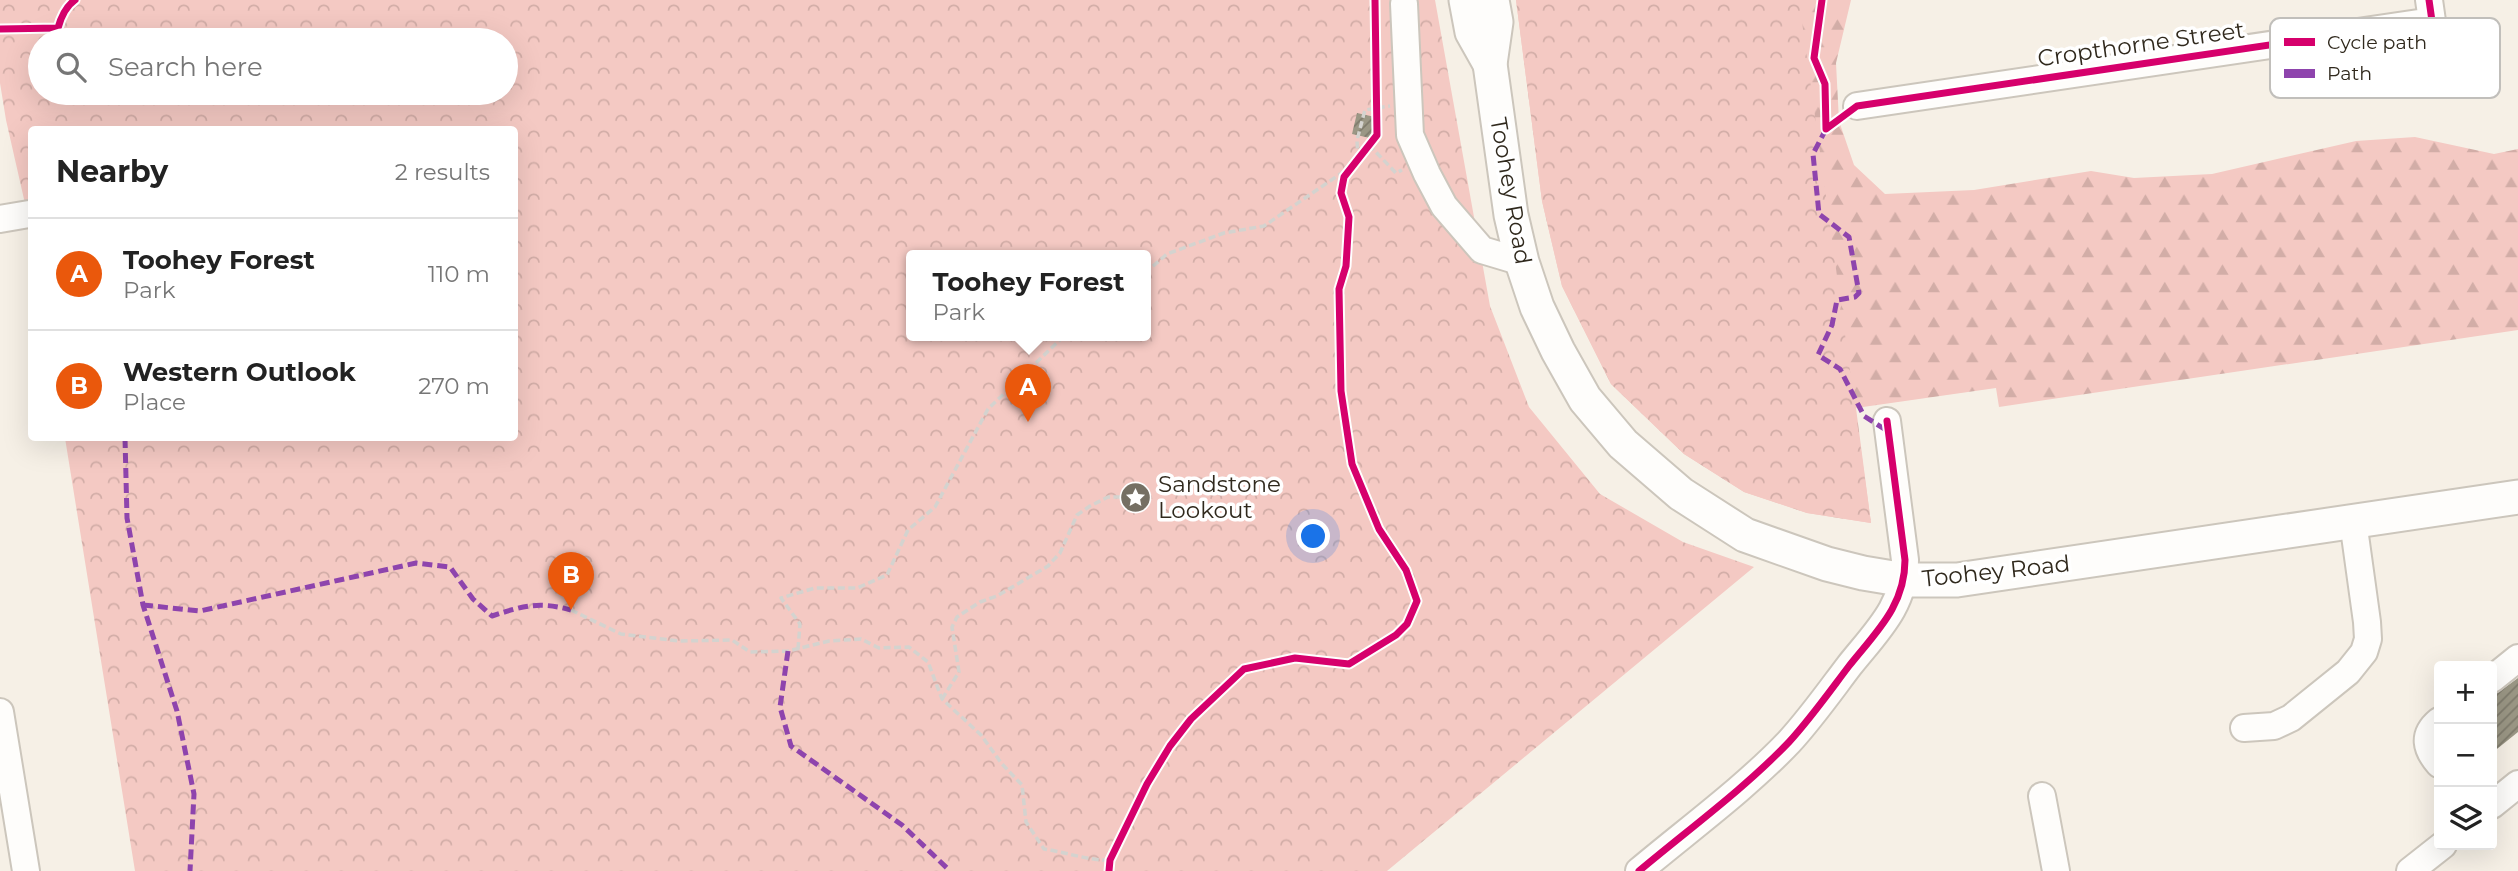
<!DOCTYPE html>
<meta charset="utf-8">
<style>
:root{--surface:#fff;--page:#f6f6f6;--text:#222;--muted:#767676;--line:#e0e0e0;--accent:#ea580c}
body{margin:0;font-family:Montserrat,sans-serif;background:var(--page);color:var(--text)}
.controls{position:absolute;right:21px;bottom:21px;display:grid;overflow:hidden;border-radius:7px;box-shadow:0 7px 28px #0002}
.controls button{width:63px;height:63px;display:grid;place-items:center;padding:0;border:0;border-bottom:2px solid var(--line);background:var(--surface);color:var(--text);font:35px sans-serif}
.you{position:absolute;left:1314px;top:537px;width:24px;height:24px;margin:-18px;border:5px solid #fff;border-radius:50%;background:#1a73e8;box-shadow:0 0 0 10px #1a73e833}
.badge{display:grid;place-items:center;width:46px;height:46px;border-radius:50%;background:var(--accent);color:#fff;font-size:23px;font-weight:700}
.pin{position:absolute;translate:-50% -58px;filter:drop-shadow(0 2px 4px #0008)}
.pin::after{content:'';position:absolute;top:37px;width:24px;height:21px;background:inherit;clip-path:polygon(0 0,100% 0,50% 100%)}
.popup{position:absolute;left:906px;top:250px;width:245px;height:91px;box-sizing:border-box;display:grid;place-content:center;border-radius:7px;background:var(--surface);filter:drop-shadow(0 2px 5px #0005);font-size:23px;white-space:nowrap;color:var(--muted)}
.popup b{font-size:26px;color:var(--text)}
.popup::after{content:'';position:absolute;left:50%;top:100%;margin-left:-14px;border:14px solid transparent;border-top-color:var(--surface)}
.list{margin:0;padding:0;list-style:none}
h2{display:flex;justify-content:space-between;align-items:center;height:91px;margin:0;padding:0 28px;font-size:30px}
h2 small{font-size:23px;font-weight:400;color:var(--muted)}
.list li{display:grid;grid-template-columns:46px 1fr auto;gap:21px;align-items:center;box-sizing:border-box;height:112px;padding:0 28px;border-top:2px solid var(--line)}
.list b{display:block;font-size:26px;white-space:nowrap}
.list p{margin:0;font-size:23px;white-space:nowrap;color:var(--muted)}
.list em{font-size:23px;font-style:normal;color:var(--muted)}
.icon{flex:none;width:38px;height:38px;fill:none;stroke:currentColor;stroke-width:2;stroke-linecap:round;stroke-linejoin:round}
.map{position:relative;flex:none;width:2518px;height:871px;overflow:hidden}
.search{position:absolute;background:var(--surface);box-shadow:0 7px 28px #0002;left:28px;top:28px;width:490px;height:77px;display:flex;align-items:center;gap:18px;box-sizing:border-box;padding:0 24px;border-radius:38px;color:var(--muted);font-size:26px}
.panel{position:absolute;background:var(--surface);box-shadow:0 7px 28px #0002;left:28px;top:126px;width:490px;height:315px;border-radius:7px}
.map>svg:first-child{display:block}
</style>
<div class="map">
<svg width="2518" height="871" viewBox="0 0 2518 871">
<defs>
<pattern id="forest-firs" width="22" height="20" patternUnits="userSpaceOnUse" patternTransform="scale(1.75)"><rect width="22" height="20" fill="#f4c9c3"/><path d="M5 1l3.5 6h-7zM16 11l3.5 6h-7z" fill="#d2ada7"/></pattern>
<pattern id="park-crowns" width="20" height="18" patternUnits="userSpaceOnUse" patternTransform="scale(1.75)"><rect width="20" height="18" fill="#f4c9c3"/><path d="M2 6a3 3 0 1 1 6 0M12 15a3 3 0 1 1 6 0" fill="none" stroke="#d2ada7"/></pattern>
<pattern id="building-hatch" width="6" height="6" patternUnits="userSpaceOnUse" patternTransform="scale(1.75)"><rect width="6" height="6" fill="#9b9785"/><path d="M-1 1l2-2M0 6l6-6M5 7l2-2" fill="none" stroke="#7f7b6c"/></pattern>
</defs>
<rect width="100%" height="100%" fill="#f6f0e6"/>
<polygon fill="url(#forest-firs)" points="1516,0 1851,0 1836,63 1839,121 1854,165 1885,194 1974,190 2091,171 2134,178 2212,174 2356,141 2415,137 2494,154 2518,149 2518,330 1999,407 1996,388 1856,408 1871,523 1807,513 1744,492 1684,454 1611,384 1562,286 1542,201"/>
<g fill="url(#park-crowns)" fill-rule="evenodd">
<path d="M0 0H1435L1490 306 1529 407 1600 494 1683 542 1754 567 1387 871H135L65 438H514V130H32L31 230 6 120 0 83ZM40 40H506V93H40ZM911 256H1145V336H911Z"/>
<polygon points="1516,0 1799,0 1871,523 1807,513 1744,492 1684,454 1611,384 1562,286 1542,201"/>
</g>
<g fill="url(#building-hatch)">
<polygon points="1357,113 1375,117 1370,138 1352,134"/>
<polygon points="2518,678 2518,732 2492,753 2492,697"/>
</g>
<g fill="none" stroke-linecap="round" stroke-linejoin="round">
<defs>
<g id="minor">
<polyline points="1404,4 1410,135 1427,174 1444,206 1482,250 1522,262"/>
<polyline points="1857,106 2432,21 2429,0"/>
<polyline points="0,219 29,214"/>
<polyline points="2492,679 2518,658"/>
<polyline points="0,712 26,871"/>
<path d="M2439 721C2422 735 2426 749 2439 764"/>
<polyline points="2244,728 2274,726 2291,718 2348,672 2364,652 2368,639 2367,622 2353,521"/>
<polyline points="2042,796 2056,871"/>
<polyline points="2492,805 2518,784"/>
<path d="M1639 871C1689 829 1744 789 1789 742 1811 718 1830 691 1849 666 1876 632 1905 606 1905 560L1887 421"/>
<polyline points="2410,871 2443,845"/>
</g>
<g id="major">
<polyline points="1466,0 1472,32 1490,64"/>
<polyline points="1492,0 1496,22 1490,64 1511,215 1522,262 1537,307 1558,351 1585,399 1623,444 1681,494 1745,535 1827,564 1863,573 1905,580 1957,580 2518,497"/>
</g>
</defs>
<use href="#minor" stroke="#ccc6bc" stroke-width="30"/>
<use href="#major" stroke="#ccc6bc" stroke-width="37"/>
<g stroke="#d4d3cf" stroke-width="3.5" stroke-dasharray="7 3.5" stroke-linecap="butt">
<polyline points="1369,145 1396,173 1402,170"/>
<polyline points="1358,159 1357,140 1365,110 1390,106"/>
<polyline points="1145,273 1167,254 1224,233 1264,226 1352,166"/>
<path d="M571 610 621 634 679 641 732 640 750 652 788 651 829 641 861 639 879 648 909 647 928 662 942 699 981 735 1002 764 1022 785 1026 822 1044 849C1065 852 1090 861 1110 860"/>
<polyline points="798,649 800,624 781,598 815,588 857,588 887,575 908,530 935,507 988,409 1064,336"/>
<polyline points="942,699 959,672 952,627 957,617 980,602 997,596 1048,566 1060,553 1077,515 1090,506 1108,497 1135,497"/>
</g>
<use href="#minor" stroke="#fefdfb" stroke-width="26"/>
<use href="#major" stroke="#fefdfb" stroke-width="33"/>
<g stroke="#8e44ad" stroke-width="5" stroke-dasharray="10 5" stroke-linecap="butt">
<polyline points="1826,129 1813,154 1819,214 1849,237 1859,293 1855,297 1837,300 1832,325 1818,355 1840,369 1864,416 1889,432"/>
<polyline points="125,438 127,518 143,605 177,711 194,794 190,871"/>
<path d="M143 605 200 611 416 563 450 567 473 599 492 616C523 606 538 601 571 610"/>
<polyline points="788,651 780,707 791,746 902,825 950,871"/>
</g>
<defs>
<g id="cycleway">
<polyline points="1822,0 1814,58 1825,84 1826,129 1857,106 2432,21 2429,0"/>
<path d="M0 29 58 28C61 17 65 7 75 0"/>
<polyline points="1109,871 1110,860 1147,784 1170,746 1191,719 1244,669 1295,658 1349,664 1396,635 1407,624 1417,601 1406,570 1379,529 1352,464 1341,391 1339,289 1346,266 1349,217 1341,193 1344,177 1377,135 1375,0"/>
<path d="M1639 871C1689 829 1744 789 1789 742 1811 718 1830 691 1849 666 1876 632 1905 606 1905 560L1887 421"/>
</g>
</defs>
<use href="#cycleway" stroke="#fff" stroke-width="11"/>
<use href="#cycleway" stroke="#d6006c" stroke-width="7"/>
</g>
<defs>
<symbol id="sight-disc" viewBox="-11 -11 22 22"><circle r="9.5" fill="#756f63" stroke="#fff"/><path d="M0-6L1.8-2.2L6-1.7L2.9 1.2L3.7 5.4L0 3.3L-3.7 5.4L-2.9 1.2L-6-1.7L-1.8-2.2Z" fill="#fff"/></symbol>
</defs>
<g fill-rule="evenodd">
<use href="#sight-disc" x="1118" y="480" width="35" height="35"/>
</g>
<g text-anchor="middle" stroke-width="7" stroke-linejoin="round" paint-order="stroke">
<g font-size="23" fill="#30291d" stroke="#fff">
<text transform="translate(2141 44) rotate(-8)" y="8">Cropthorne Street</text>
<text transform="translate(1511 191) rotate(80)" y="8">Toohey Road</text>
<text transform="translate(1996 571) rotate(-6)" y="8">Toohey Road</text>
</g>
<g font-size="23" fill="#30291d" stroke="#fff" text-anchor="start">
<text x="1158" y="492">Sandstone<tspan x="1158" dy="26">Lookout</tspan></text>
</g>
</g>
<rect x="2270" y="18" width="230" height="80" rx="10" fill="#fff" stroke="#c1bfbb" stroke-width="2"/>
<rect x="2284" y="38" width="31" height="8" fill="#d6006c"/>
<rect x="2284" y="69" width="31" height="9" fill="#8e44ad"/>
<g font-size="19" fill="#30291d">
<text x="2327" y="49">Cycle path</text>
<text x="2327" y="80">Path</text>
</g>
</svg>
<div class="controls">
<button>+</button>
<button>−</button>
<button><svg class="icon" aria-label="layers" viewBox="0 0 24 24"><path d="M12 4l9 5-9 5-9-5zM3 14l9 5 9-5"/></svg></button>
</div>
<div class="you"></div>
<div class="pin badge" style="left:1028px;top:422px">A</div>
<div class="popup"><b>Toohey Forest</b>Park</div>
<div class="pin badge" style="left:571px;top:610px">B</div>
<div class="search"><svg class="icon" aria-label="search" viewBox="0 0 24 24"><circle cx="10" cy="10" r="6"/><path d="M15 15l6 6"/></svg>Search here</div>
<section class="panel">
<h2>Nearby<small>2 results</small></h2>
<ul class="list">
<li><span class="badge">A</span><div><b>Toohey Forest</b><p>Park</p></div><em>110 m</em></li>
<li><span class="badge">B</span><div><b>Western Outlook</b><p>Place</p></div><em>270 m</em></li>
</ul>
</section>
</div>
